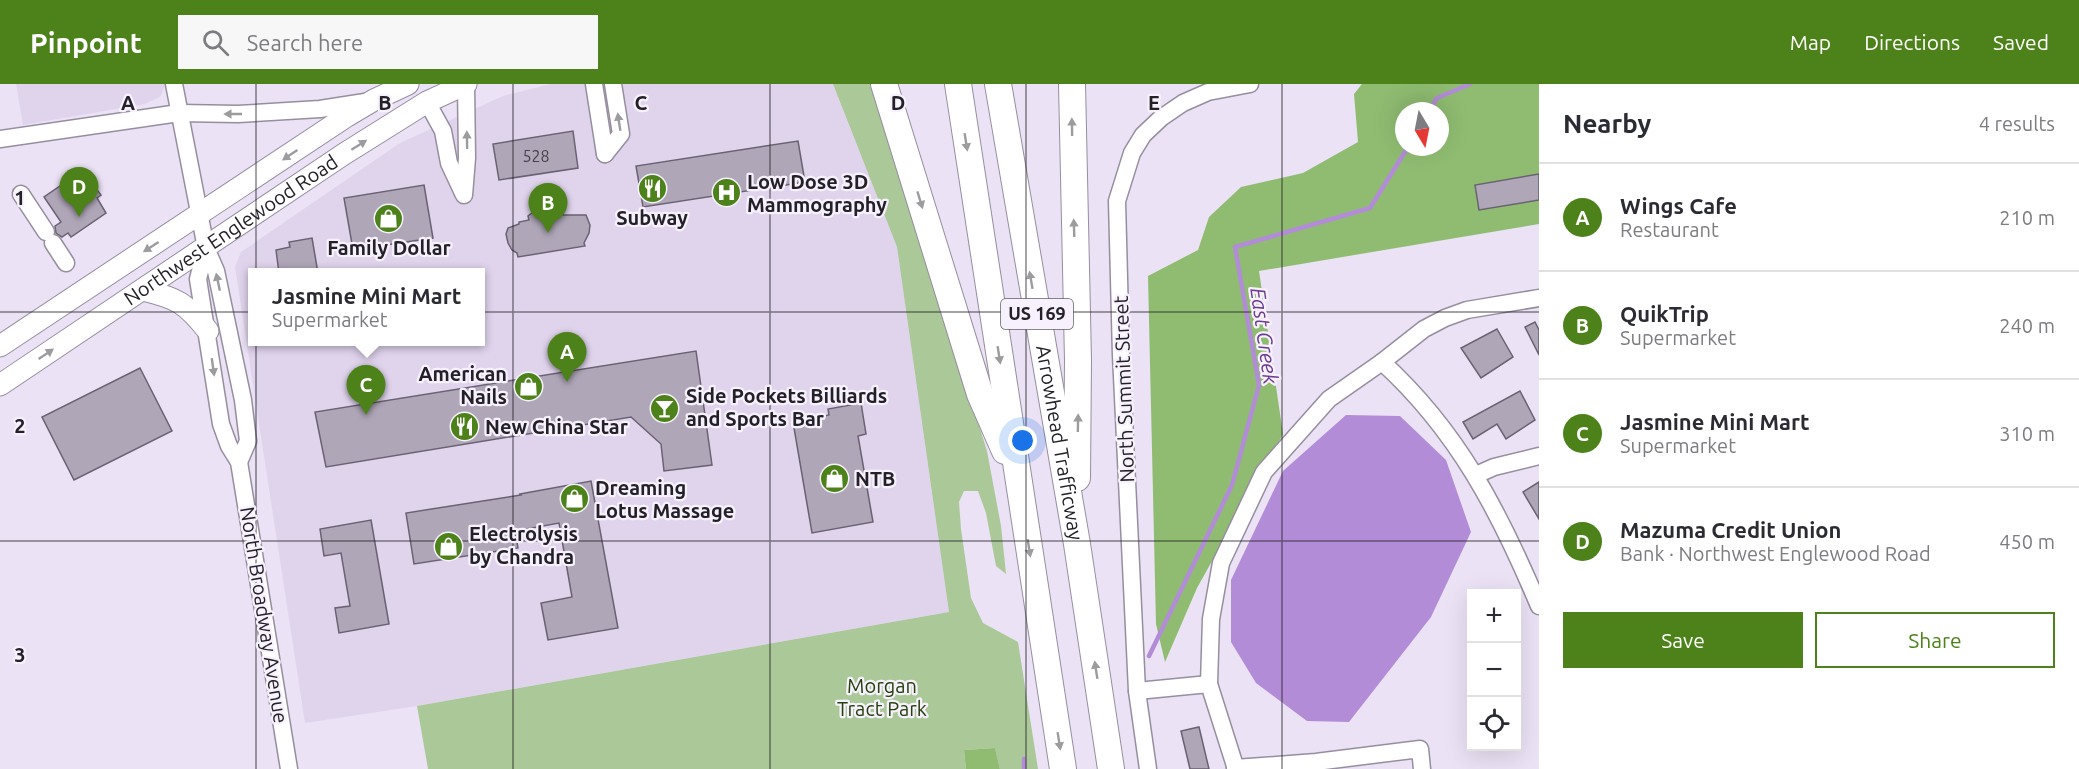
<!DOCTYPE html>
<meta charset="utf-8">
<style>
:root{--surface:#fff;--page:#f7f7f7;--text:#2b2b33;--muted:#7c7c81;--line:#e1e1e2;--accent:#4c8219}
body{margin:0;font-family:Ubuntu,sans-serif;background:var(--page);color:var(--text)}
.controls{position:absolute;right:18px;bottom:18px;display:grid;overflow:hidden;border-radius:0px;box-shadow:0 6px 24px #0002}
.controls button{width:54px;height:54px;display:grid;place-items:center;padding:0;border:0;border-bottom:2px solid var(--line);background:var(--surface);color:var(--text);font:30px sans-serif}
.compass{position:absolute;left:1395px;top:18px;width:54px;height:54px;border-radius:50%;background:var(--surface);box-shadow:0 6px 24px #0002;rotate:170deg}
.you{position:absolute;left:1023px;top:357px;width:21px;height:21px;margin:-15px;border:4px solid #fff;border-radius:50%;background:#1a73e8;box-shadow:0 0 0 9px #1a73e833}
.badge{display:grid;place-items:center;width:39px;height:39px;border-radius:50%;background:var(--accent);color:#fff;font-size:20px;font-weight:700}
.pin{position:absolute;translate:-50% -50px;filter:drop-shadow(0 2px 3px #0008)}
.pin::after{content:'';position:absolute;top:32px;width:21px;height:18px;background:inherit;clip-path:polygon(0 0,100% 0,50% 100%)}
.popup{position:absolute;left:248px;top:184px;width:237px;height:78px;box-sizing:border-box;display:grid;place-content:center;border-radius:0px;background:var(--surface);filter:drop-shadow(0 2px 4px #0005);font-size:20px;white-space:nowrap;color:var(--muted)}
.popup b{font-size:22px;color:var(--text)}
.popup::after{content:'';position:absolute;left:50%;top:100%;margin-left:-12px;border:12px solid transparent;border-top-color:var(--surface)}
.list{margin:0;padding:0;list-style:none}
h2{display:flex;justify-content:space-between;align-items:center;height:78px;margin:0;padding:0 24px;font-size:26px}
h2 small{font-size:20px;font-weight:400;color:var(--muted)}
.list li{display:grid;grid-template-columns:39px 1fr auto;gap:18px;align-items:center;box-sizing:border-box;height:108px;padding:0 24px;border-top:2px solid var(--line)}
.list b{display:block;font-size:22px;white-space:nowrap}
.list p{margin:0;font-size:20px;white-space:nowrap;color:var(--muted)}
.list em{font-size:20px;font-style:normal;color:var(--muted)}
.actions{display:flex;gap:12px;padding:18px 24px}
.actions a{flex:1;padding:14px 0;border:2px solid var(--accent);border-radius:0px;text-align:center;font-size:21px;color:var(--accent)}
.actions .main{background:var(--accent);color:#fff}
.icon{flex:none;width:33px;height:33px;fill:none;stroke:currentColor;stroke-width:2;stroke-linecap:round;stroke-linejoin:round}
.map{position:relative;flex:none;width:1539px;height:685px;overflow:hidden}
header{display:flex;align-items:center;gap:36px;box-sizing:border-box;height:84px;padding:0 30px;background:var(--accent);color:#fff}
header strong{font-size:28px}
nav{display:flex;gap:33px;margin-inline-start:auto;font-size:21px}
.search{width:420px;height:54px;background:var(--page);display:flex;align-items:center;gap:15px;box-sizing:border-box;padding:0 21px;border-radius:0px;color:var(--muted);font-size:22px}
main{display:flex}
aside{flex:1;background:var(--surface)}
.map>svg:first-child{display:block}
</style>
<header>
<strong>Pinpoint</strong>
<div class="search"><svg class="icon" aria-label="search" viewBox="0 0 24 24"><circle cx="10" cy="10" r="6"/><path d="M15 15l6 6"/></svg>Search here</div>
<nav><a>Map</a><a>Directions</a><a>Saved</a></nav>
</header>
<main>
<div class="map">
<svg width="1539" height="685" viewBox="0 0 1539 685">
<rect width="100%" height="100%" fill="#ebe2f5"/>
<g fill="#e0d4ed" fill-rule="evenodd">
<polygon points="16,0 165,0 165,1 160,13 145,20 23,41"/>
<path d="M551 0H833L897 163 949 528 417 622 305 639 235 183 241 168 400 59 503 12ZM252 188H480V258H252Z"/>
</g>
<polygon fill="#aac898" points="833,0 872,0 987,367 1001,442 1006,490 996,482 986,429 978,407 964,407 959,418 961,445 971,514 983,539 1018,558 1038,685 1000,685 995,664 964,666 966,685 428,685 417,622 949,528 897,163"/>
<g fill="#8fbc71" fill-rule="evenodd">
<path d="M1362 0H1539V140L1259 187 1283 350 1197 504 1165 578 1156 540 1148 192 1198 166 1209 133 1241 103 1303 89 1358 58 1354 10ZM1404 27H1440V63H1404Z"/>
<polygon points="995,664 1000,685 966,685 964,666"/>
</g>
<polygon fill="#b28cd6" points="1346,331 1400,332 1446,376 1471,448 1431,533 1349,638 1307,637 1256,599 1231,558 1231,496 1283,387"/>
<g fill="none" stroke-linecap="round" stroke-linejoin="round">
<g stroke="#b28cd6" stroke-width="4.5">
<polyline points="1429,27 1437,14 1470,0"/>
<polyline points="1149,572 1232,401 1259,301 1235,163 1370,124 1408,63"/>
<polyline points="1024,675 1024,685"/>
</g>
</g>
<g fill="#afa6b8" stroke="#6a6272" stroke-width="1.5">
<polygon points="573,47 578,84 499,96 493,60"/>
<polygon points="798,57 805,98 643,123 636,82"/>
<polygon points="1539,90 1539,116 1479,126 1475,101"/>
<polygon points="73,93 81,106 92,99 101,111 97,114 106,129 71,153 68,149 62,153 56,149 55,142 61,138 44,113"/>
<polygon points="424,101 433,154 353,166 344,114"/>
<polygon points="548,125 562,126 563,131 586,131 590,141 589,149 584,159 585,162 518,173 517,169 512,166 508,159 506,150 508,144 519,140 519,138 529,136 528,132 532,129"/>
<polygon points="312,154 318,189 279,189 276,166 290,163 289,158"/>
<polygon points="1535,238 1539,246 1539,271 1525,243"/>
<polygon points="1497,245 1513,273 1481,294 1461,264"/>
<polygon points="696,267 712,381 664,387 661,360 631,333 326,383 315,328"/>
<polygon points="140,284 172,347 74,396 42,333"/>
<polygon points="1520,307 1535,336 1506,355 1497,340 1473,355 1463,338"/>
<polygon points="861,319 866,350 858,352 873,438 812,449 793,338 829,331 828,325"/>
<polygon points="591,397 618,544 548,556 541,519 572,513 559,439 515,447 518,464 414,480 406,429 521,411 520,410"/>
<polygon points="1539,398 1539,435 1523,408"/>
<polygon points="371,436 389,540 339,549 335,524 350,522 341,469 324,472 320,445"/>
<polygon points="1199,643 1209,685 1190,685 1181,647"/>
</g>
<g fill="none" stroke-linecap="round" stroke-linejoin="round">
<defs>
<g id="minor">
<polyline points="174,0 206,164 216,187 243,316 248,357 239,378"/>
<polyline points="594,0 605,70"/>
<polyline points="427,18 443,47 449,79 463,109"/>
<polyline points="0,55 179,29 238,30 320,25 365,18"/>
<polyline points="605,70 621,50 613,0"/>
<polyline points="21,110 46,148"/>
<polyline points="464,111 467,74 466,0"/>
<polyline points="53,159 66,179"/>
<polyline points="206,164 198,195 221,340 229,362 239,378 289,685"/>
<path d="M1382 278C1458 347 1500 429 1539 522"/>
<polyline points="1476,391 1494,383 1539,372"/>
<polyline points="1137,607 1209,600"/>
<polyline points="1235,684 1316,678 1420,665 1422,685"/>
<polyline points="1148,685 1137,607 1121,271 1117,117 1132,69 1143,51 1161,34 1183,19 1208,8 1250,0"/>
<polyline points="1236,685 1209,600 1211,535 1221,479 1264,388 1329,315 1382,278 1424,245 1445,234 1467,226 1539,214"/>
</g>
<g id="major">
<path d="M143 206C177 214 186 219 208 247"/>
<polyline points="0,262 347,32 374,16 408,0"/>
<path id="s1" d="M0 301 344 70 427 18 466 0"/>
</g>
<g id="highway">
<polyline points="884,0 980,310 1005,367"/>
<polyline points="958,0 1063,685"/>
<path id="s2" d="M998 0 1077 460 1111 685"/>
<polyline points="1072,0 1078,276 1077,394"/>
</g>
</defs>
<use href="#minor" stroke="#968e9f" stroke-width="19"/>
<use href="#major" stroke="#968e9f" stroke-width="23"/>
<use href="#highway" stroke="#968e9f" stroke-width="28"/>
<use href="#minor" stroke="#fff" stroke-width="16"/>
<use href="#major" stroke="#fff" stroke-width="21"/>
<use href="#highway" stroke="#fff" stroke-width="26"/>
</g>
<defs><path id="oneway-solid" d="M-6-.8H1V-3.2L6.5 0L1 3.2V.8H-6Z" transform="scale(1.5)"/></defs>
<g fill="#9c9b9e">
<use href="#oneway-solid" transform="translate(233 30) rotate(-180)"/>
<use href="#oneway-solid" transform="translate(619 38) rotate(-99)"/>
<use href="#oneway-solid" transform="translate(1072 43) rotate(-91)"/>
<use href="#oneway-solid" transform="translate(467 56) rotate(-91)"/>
<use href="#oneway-solid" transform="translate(966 58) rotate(81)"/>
<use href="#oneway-solid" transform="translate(359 61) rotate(-32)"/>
<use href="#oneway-solid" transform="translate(290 71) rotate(146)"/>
<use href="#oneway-solid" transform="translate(920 116) rotate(73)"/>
<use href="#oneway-solid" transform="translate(1074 144) rotate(-92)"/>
<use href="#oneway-solid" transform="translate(151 163) rotate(147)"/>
<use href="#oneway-solid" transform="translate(1031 196) rotate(-100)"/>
<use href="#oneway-solid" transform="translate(218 198) rotate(-102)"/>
<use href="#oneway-solid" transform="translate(46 270) rotate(-34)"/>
<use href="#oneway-solid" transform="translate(999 271) rotate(81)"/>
<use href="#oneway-solid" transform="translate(213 283) rotate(82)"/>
<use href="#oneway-solid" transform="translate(1078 339) rotate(-89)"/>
<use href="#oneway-solid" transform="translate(1029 464) rotate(81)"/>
<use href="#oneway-solid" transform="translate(1096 586) rotate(-99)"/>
<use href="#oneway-solid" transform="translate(1059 657) rotate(81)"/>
</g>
<path fill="none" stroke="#232027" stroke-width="1.5" stroke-opacity="0.55" d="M256 0V685M513 0V685M770 0V685M1026 0V685M1282 0V685M0 228H1539M0 457H1539"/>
<defs>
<symbol id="restaurant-disc" viewBox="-11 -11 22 22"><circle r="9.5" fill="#4c8219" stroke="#f7f1fd"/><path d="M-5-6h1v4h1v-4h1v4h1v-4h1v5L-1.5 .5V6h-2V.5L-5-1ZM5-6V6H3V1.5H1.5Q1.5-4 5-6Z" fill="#fff"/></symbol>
<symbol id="hospital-disc" viewBox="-11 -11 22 22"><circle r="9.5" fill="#4c8219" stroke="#f7f1fd"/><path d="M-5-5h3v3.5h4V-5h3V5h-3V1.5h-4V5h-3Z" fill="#fff"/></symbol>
<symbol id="shop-disc" viewBox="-11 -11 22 22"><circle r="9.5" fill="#4c8219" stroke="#f7f1fd"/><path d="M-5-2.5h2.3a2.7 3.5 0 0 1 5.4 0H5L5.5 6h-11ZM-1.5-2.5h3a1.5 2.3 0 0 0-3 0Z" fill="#fff"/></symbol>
<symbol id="bar-disc" viewBox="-11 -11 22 22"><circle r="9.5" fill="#4c8219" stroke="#f7f1fd"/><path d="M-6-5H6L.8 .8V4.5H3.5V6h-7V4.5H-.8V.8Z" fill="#fff"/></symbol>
</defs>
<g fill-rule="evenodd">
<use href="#restaurant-disc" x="636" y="88" width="33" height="33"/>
<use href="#hospital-disc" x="710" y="92" width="33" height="33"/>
<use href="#shop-disc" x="372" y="118" width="33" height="33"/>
<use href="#shop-disc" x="512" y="286" width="33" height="33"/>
<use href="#bar-disc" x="648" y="308" width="33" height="33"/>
<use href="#restaurant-disc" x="448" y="326" width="33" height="33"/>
<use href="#shop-disc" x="818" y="378" width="33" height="33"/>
<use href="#shop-disc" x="558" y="398" width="33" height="33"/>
<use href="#shop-disc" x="432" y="446" width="33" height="33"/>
</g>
<g text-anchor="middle" stroke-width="4.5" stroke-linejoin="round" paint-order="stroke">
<g font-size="16" fill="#46424b">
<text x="536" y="78">528</text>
</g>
<rect fill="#f7f1fd" stroke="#635f67" stroke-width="1.5" x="1001" y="215" width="72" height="30" rx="4.5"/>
<g font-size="18" font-weight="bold" fill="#232027">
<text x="1037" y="236">US 169</text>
</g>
<g font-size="20" font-weight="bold" fill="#232027" stroke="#f7f1fd" text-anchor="start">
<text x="747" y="105">Low Dose 3D<tspan x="747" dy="23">Mammography</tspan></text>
<text x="652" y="141" text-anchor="middle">Subway</text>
<text x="389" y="171" text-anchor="middle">Family Dollar</text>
<text x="507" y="297" text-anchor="end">American<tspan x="507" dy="23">Nails</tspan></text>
<text x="686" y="319">Side Pockets Billiards<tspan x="686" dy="23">and Sports Bar</tspan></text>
<text x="485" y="350">New China Star</text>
<text x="855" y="402">NTB</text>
<text x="595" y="411">Dreaming<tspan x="595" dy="23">Lotus Massage</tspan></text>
<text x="469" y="457">Electrolysis<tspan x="469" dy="23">by Chandra</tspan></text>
</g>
<g font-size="20" fill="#232027" stroke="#f7f1fd">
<text dy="7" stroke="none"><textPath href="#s1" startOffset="278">Northwest Englewood Road</textPath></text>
<text transform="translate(1124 305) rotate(-92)" y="7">North Summit Street</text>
<text dy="7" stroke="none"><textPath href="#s2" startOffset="364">Arrowhead Trafficway</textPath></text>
<text transform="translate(264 531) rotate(81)" y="7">North Broadway Avenue</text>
</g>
<g font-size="20" fill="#25410c" stroke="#f7f1fd">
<text x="882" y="609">Morgan<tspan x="882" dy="23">Tract Park</tspan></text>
</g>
<g font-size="21" font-style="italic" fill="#6b3a92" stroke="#f7f1fd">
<text transform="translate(1264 252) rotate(82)" y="7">East Creek</text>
</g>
</g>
<g font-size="20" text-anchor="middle" font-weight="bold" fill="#232027" stroke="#f7f1fd" stroke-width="4.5" stroke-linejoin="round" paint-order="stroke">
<text x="128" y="26">A</text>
<text x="385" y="26">B</text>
<text x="641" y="26">C</text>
<text x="898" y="26">D</text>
<text x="1154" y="26">E</text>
<text x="20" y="121">1</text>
<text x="20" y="349">2</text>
<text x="20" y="578">3</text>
</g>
</svg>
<div class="controls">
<button>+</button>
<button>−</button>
<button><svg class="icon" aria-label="locate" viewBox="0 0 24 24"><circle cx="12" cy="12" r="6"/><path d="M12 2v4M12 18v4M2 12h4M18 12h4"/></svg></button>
</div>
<svg class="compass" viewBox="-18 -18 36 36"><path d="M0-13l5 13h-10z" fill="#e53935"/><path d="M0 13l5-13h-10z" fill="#7c7c81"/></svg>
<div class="you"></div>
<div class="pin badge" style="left:567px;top:298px">A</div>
<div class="pin badge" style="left:548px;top:149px">B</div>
<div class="pin badge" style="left:366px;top:331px">C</div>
<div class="popup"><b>Jasmine Mini Mart</b>Supermarket</div>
<div class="pin badge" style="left:79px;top:133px">D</div>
</div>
<aside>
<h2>Nearby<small>4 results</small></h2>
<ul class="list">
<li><span class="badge">A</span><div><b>Wings Cafe</b><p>Restaurant</p></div><em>210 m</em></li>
<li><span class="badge">B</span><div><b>QuikTrip</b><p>Supermarket</p></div><em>240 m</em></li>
<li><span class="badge">C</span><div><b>Jasmine Mini Mart</b><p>Supermarket</p></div><em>310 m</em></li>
<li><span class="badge">D</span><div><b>Mazuma Credit Union</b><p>Bank · Northwest Englewood Road</p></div><em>450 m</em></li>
</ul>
<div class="actions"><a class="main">Save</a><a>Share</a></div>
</aside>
</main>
